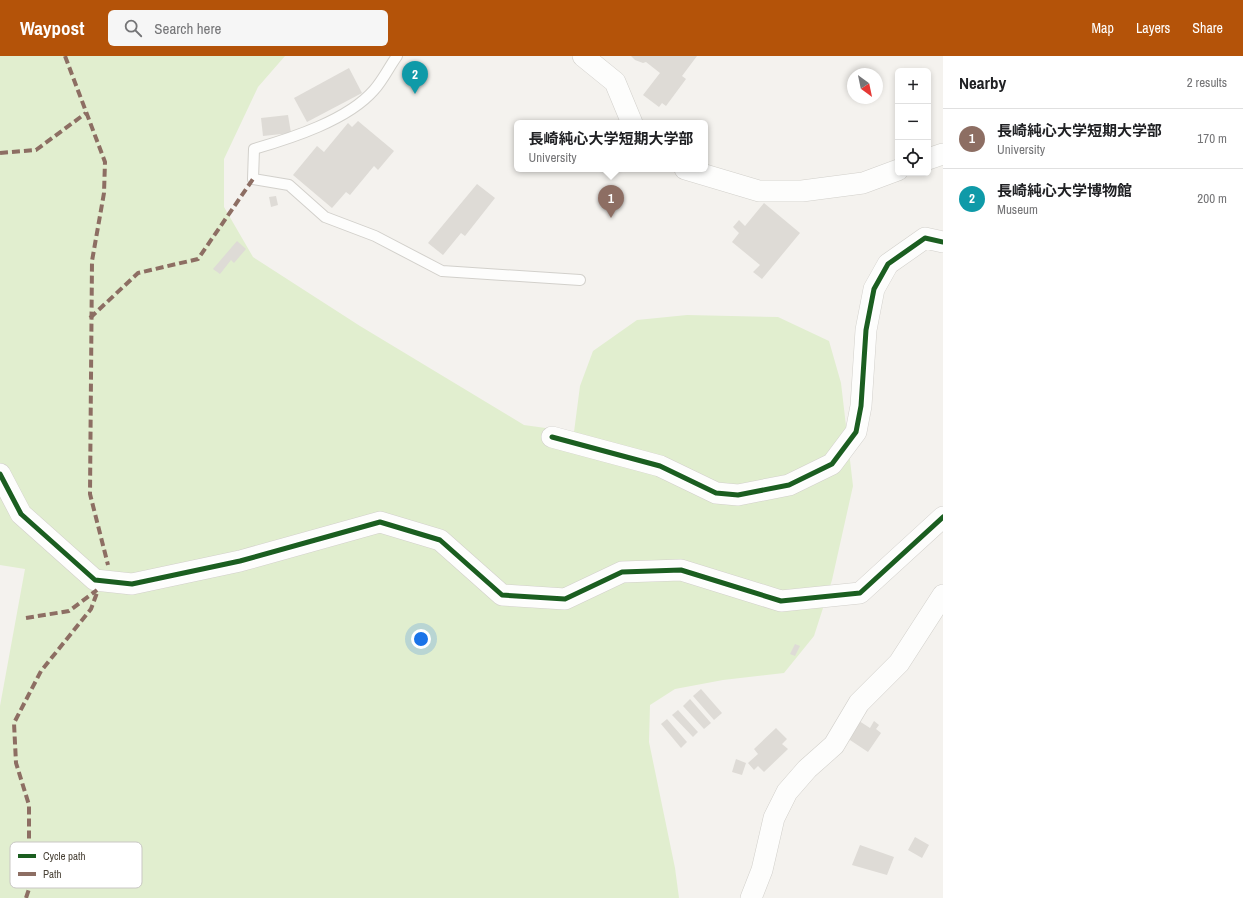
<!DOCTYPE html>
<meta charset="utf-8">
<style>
:root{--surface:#fff;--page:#f6f6f6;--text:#202124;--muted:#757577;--line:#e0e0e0;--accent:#b45309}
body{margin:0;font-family:"Archivo Narrow","Noto Sans JP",sans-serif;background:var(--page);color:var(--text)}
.controls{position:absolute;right:12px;top:12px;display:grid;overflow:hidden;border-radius:6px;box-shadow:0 2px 6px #0003}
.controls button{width:36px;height:36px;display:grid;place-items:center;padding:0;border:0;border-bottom:1px solid var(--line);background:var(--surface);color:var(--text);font:20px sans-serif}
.compass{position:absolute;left:847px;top:12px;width:36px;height:36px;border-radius:50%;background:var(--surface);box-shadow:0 2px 6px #0003;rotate:147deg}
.you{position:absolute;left:421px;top:583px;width:14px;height:14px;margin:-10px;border:3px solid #fff;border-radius:50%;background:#1a73e8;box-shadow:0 0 0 6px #1a73e833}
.badge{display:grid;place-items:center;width:26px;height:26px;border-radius:50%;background:var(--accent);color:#fff;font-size:13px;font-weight:700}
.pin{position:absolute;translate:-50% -33px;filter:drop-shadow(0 1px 2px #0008)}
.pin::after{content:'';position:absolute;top:21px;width:14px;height:12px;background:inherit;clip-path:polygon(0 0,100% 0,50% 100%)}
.popup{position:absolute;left:514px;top:64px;width:194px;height:52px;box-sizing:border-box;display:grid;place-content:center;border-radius:6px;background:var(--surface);filter:drop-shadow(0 1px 3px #0005);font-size:13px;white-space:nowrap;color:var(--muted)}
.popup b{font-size:15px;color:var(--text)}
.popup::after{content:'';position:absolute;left:50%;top:100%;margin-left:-8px;border:8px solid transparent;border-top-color:var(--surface)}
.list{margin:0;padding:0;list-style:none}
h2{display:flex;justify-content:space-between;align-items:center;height:52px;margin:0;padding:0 16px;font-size:17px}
h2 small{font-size:13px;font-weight:400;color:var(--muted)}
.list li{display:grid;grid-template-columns:26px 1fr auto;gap:12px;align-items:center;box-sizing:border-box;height:60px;padding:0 16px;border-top:1px solid var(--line)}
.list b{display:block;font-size:15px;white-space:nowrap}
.list p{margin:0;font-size:13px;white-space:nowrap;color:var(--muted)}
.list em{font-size:13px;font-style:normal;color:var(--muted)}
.icon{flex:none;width:22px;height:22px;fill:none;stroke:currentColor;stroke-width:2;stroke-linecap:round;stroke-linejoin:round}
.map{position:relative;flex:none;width:943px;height:842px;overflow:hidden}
header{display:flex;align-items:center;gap:24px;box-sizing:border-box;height:56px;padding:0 20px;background:var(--accent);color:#fff}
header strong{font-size:19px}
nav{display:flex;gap:22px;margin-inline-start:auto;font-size:14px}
.search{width:280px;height:36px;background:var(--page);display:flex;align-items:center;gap:10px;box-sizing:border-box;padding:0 14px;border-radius:6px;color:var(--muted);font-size:15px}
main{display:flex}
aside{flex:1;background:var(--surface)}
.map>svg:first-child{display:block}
</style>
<header>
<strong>Waypost</strong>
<div class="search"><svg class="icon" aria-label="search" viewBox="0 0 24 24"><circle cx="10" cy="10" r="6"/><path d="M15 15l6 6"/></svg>Search here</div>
<nav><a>Map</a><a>Layers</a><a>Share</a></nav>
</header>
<main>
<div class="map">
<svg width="943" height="842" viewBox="0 0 943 842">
<rect width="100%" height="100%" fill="#f4f2ee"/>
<polygon fill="#e1eecf" points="0,0 285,0 258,31 224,103 224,151 253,201 360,270 524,369 574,376 580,330 593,295 637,264 687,259 778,261 829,285 841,327 853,430 832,524 814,580 784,617 723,624 675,633 650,649 649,686 675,812 679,842 0,842 0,650 25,513 0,509"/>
<g fill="#dedbd6">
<polygon points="631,0 697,0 682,20 686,23 666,50 662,47 659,51 643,39 660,17 646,6 643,7 635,4"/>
<polygon points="349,12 362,37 307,66 294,42"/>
<polygon points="288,59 291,77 263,80 261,62"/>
<polygon points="358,65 394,95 378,114 374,110 350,139 346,136 332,152 293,119 317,90 324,96 348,67 352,71"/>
<polygon points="477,128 495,142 465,180 461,177 443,199 428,187"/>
<polygon points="276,140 278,149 271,151 269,141"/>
<polygon points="764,147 800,177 762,223 753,216 760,209 732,186 739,177 733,171 739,164 745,170"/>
<polygon points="237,185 246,193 234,207 231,204 220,218 213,213"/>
<polygon points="795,588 800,590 795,600 790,598"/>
<polygon points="701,633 722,657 714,664 693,640"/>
<polygon points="690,643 711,667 704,673 683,650"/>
<polygon points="678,654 698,676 693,681 672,659"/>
<polygon points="667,663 687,686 681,692 661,668"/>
<polygon points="856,663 870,672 874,665 879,669 876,673 881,677 868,696 844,680"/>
<polygon points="776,672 787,683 782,688 788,693 764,716 758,710 754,714 748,707 758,698 754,693"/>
<polygon points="736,703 746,707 742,719 732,716"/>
<polygon points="915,781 929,789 922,802 908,794"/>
<polygon points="860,789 894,801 887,819 852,809"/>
</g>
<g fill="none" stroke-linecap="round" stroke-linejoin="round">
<defs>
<path id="service" d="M397 0C389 11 383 24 374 34 348 64 292 82 254 93L253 123 289 129 325 161 375 180 442 215 580 224"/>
<g id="minor">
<polyline points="583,0 615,26 632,67"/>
<polyline points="928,103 943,98"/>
<polyline points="685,113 759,135 802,135 863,127 898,114"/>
<polyline points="552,381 660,410 716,437 738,439 789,429 832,408 856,376 861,350 866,274 874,233 888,208 925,182 943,186"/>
<polyline points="0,418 21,458 95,524 132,528 240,505 380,466 440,484 502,539 565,543 622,516 681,514 781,545 860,537 943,461"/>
<polyline points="751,842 762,814 774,762 787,736 807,713 834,689 859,647 899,607 943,539"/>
</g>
</defs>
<use href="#service" stroke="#d2d0cb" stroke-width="12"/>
<use href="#minor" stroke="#d2d0cb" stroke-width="22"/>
<use href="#service" stroke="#fdfdfc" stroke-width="10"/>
<use href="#minor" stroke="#fdfdfc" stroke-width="21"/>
<g stroke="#8d6e63" stroke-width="4" stroke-dasharray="8 4" stroke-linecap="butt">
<polyline points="65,0 105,106 104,137 92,205 90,438 108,509"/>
<polyline points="0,97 36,94 86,57"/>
<polyline points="90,262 138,217 198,203 253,123"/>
<polyline points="26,562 69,555 97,534"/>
<polyline points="26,842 29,833 29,749 16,707 14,667 41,615 91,553 98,534"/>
</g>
<defs>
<g id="cycleway">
<polyline points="552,381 660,410 716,437 738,439 789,429 832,408 856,376 861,350 866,274 874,233 888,208 925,182 943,186"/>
<polyline points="0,418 21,458 95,524 132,528 240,505 380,466 440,484 502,539 565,543 622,516 681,514 781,545 860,537 943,461"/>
</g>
</defs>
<use href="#cycleway" stroke="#fff" stroke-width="8"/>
<use href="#cycleway" stroke="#1b5e20" stroke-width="5"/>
</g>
<rect x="10" y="786" width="132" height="46" rx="6" fill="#fff" stroke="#c9c7c4" stroke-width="1"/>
<rect x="18" y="798" width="18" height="4" fill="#1b5e20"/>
<rect x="18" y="816" width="18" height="4" fill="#8d6e63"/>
<g font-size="11" fill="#4b4439">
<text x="43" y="804">Cycle path</text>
<text x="43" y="822">Path</text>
</g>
</svg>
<div class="controls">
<button>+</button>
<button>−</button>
<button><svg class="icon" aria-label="locate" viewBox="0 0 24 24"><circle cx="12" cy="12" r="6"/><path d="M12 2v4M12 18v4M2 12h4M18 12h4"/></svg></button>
</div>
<svg class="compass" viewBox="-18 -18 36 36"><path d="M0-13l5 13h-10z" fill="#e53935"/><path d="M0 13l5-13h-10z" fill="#757577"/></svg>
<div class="you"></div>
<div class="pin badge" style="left:611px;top:162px;background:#8d6e63">1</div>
<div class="popup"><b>長崎純心大学短期大学部</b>University</div>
<div class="pin badge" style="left:415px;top:38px;background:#0f9aa8">2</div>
</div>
<aside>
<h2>Nearby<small>2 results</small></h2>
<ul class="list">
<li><span class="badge" style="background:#8d6e63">1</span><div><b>長崎純心大学短期大学部</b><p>University</p></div><em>170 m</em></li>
<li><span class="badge" style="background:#0f9aa8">2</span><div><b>長崎純心大学博物館</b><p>Museum</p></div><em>200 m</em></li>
</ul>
</aside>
</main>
